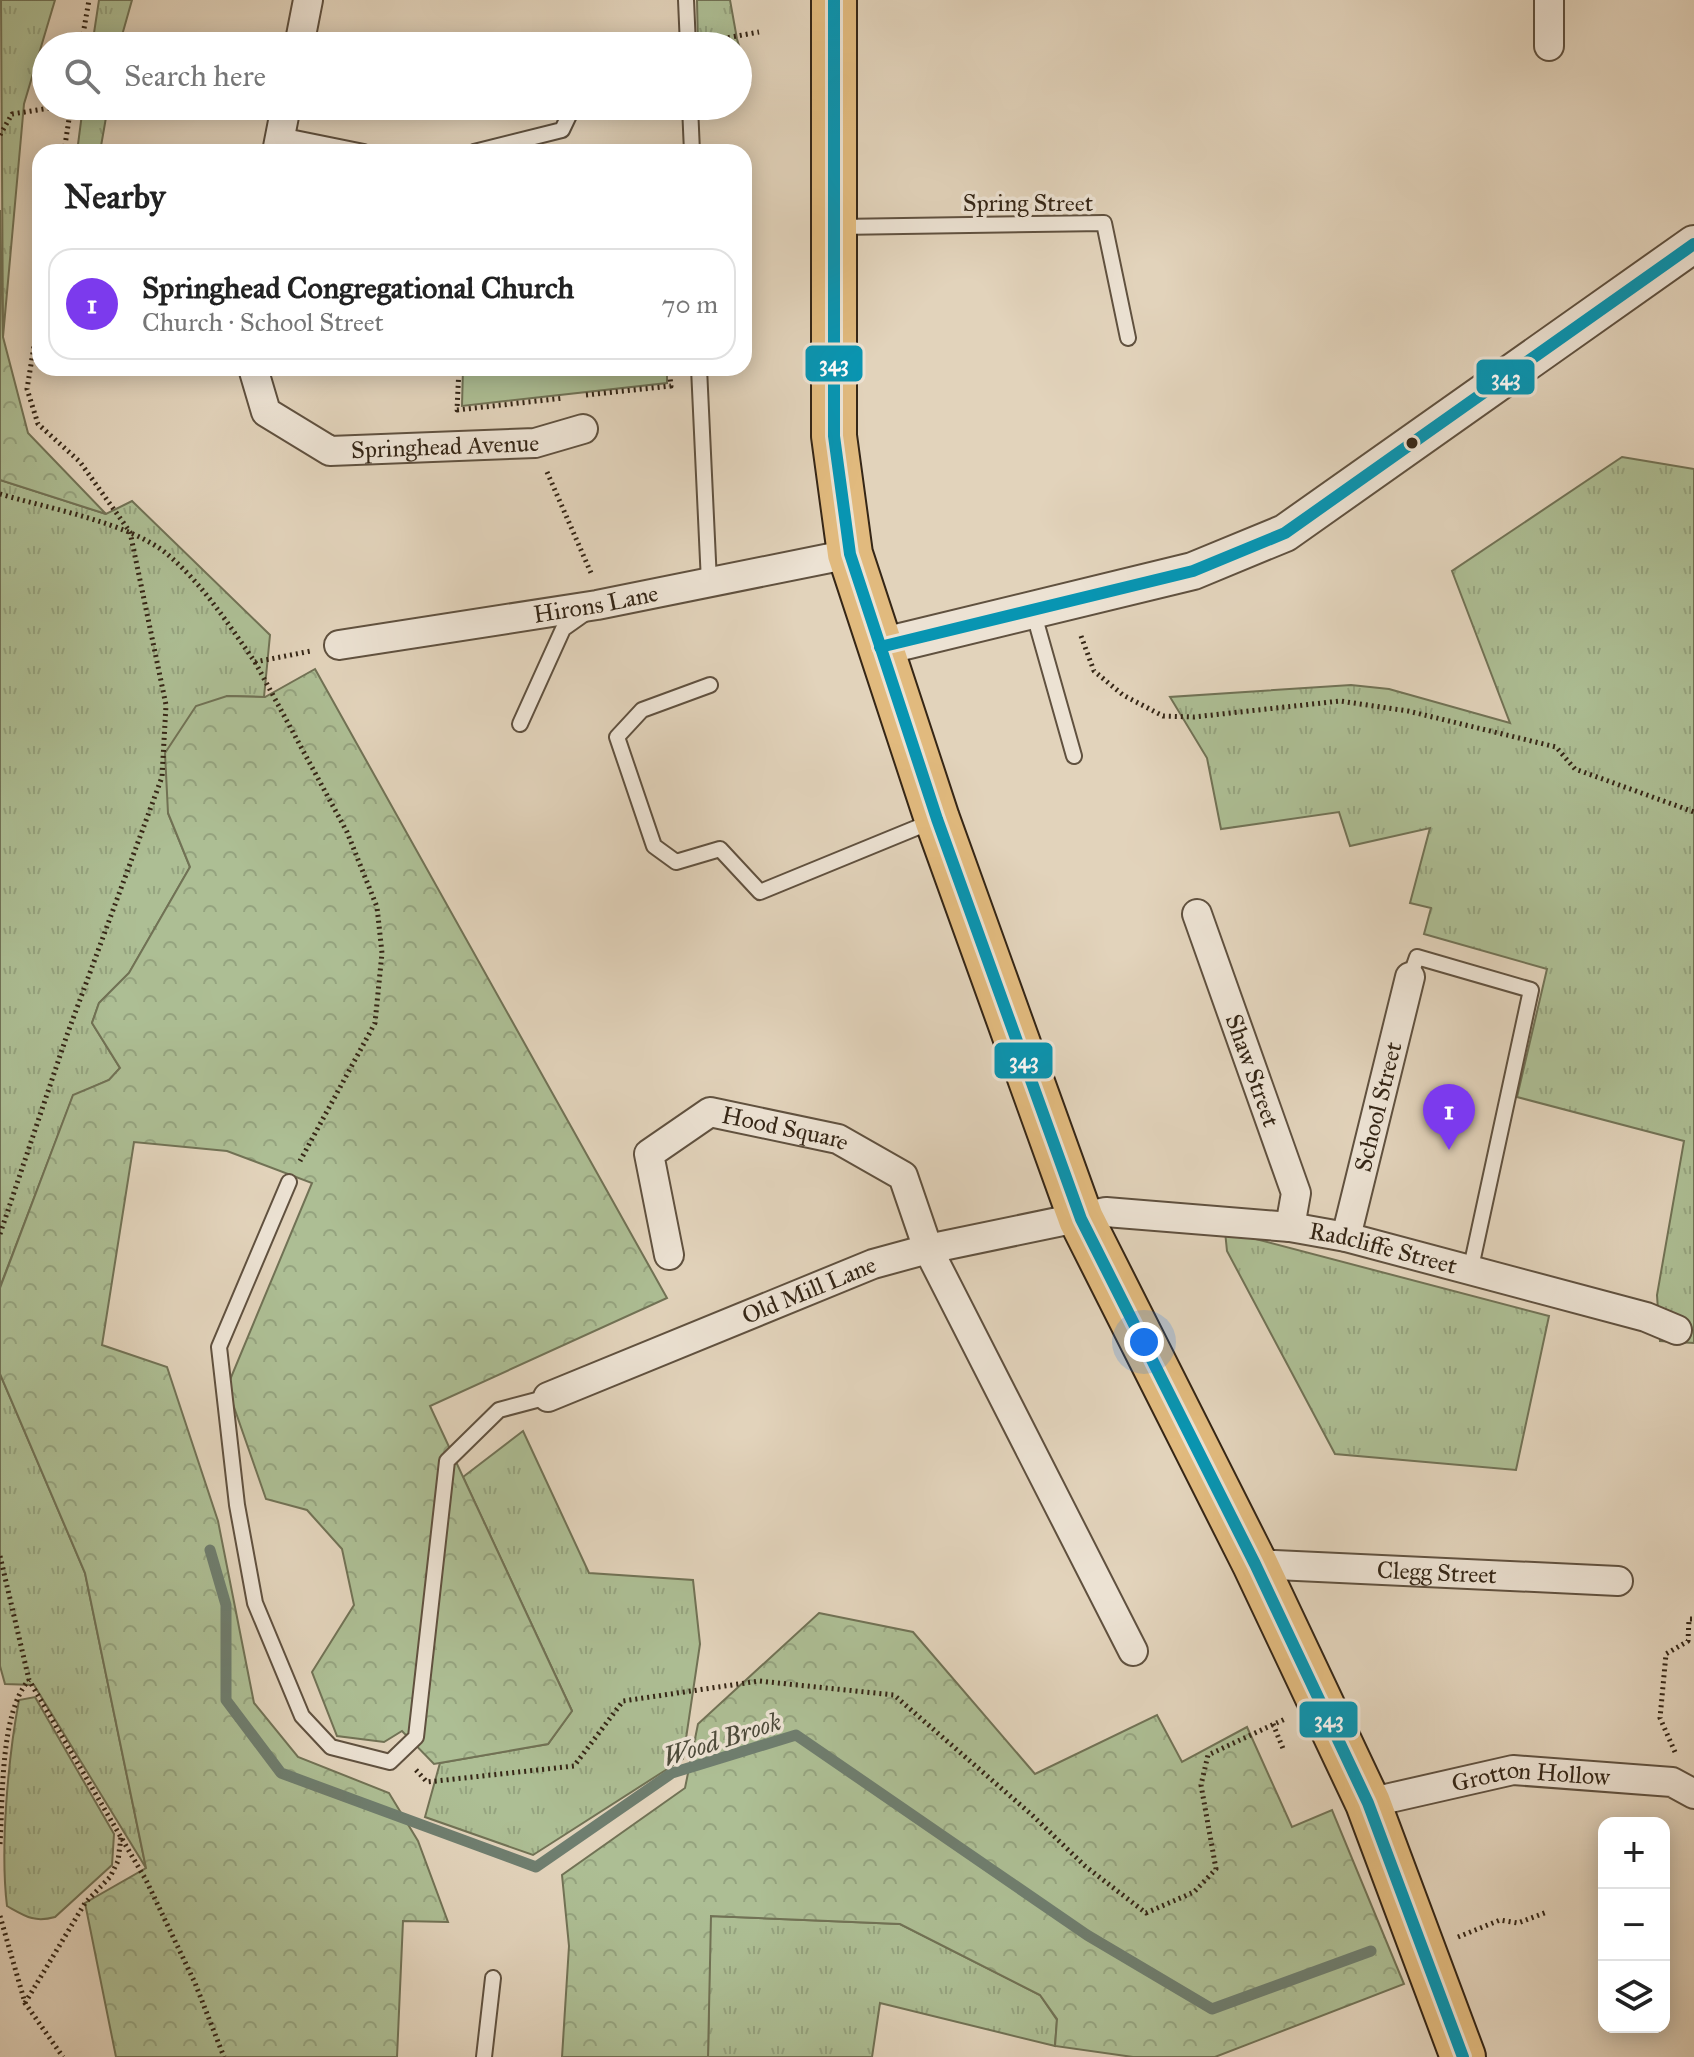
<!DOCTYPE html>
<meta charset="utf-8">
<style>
:root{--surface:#fff;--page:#f2f2f2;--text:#222;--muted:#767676;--line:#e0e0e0;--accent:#7c3aed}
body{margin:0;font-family:"IM FELL Great Primer",serif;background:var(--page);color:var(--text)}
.controls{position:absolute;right:24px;bottom:24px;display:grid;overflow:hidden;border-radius:16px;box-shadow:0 4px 20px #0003}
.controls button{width:72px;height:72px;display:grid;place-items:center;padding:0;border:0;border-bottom:2px solid var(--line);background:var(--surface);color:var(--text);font:40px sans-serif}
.you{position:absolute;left:1144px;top:1342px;width:28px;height:28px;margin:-20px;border:6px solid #fff;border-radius:50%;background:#1a73e8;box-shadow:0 0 0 12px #1a73e833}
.badge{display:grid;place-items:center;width:52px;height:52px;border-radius:50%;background:var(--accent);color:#fff;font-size:26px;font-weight:700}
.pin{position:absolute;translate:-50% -66px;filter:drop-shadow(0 2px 4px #0008)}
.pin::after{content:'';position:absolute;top:42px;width:28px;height:24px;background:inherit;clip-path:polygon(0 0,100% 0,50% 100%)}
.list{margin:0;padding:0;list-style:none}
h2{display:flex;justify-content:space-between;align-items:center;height:104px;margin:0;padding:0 32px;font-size:34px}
h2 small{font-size:26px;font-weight:400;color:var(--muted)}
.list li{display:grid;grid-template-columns:52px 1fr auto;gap:24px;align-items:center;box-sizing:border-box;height:112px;margin:0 16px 16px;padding:0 16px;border:2px solid var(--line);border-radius:24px}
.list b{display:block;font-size:30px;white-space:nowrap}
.list p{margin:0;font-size:26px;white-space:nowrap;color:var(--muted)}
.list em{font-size:26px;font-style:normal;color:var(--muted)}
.icon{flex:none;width:44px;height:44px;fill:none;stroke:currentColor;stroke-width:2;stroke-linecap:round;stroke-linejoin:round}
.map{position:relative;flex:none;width:1694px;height:2057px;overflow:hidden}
.search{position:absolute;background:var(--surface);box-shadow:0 4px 20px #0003;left:32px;top:32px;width:720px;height:88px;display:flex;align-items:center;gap:20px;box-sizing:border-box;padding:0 28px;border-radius:44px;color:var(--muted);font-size:30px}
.panel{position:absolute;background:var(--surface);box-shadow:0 4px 20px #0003;left:32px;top:144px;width:720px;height:232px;border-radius:24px}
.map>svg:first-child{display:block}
</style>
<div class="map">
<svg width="1694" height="2057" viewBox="0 0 1694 2057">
<defs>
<pattern id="grass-tufts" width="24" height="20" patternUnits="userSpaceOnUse" patternTransform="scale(2)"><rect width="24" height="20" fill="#adbe94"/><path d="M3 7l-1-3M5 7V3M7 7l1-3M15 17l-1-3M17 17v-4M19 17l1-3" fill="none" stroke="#95a37f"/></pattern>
<pattern id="forest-crowns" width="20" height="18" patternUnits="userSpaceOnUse" patternTransform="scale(2)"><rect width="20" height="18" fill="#adbe94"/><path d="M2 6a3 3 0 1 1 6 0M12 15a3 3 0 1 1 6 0" fill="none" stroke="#95a37f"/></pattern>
</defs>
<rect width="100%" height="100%" fill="#e2d3bb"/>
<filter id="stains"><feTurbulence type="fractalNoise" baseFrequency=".0025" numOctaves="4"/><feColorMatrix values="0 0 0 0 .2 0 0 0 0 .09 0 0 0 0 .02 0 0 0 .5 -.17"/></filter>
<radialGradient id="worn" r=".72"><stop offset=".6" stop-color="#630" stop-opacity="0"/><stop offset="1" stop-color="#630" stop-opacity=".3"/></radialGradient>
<g fill="url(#grass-tufts)" stroke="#717255" stroke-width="2">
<polygon points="1,0 55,0 24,104 3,337"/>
<polygon points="99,0 132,0 119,46 92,46"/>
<polygon points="697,0 730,0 737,39 750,82 738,82 738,46 698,46"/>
<polygon points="83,106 108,106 100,152 77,152"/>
<polygon points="1622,457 1694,469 1694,1343 1660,1341 1657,1295 1684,1141 1517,1097 1547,969 1424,934 1431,908 1410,903 1430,828 1350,846 1339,812 1221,829 1207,758 1170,697 1351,685 1389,689 1510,723 1452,571"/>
<polygon points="0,480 106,514 132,501 270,635 264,697 227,696 168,813 190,867 129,973 99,1003 92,1023 120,1068 109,1080 73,1096 0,1287"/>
<polygon points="1225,1231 1549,1316 1516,1470 1335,1454 1227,1251"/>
<polygon points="0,1374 85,1573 146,1868 34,1685 5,1684 0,1666"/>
<polygon points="523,1431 589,1573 693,1580 700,1644 683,1759 533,1855 425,1817 440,1763 548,1744 572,1711 463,1477"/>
<path d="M35 1697 114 1834 112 1865 55 1917C34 1923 25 1916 7 1906 0 1848 8 1759 19 1700Z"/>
<polygon points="710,1916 900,1924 1040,1995 1057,2020 1055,2046 880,2003 872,2057 708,2057"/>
</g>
<g fill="url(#forest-crowns)" stroke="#717255" stroke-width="2">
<polygon points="0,210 3,337 28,433 106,514 0,480"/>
<polygon points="315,669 667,1298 430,1406 572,1711 548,1744 434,1764 402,1731 384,1742 337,1736 312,1672 354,1605 342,1549 307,1510 266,1499 227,1387 312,1183 227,1151 134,1142 102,1345 167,1367 218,1521 254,1703 298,1757 389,1793 418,1841 448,1922 403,1921 397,2057 116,2057 85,1903 146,1868 85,1573 0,1374 0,1288 73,1095 109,1080 120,1068 92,1023 99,1003 129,973 190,867 168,813 165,753 196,706 227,696 265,697"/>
<polygon points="819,1613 913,1632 1035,1774 1157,1715 1182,1762 1247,1727 1292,1827 1332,1810 1404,1984 1215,2057 1133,2057 1055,2046 1057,2019 1040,1995 900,1924 711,1916 708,2057 562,2057 569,1946 562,1875 685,1788 698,1724"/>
</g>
<polygon fill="#adbe94" stroke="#717255" stroke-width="2" points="463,368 667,368 667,383 462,406"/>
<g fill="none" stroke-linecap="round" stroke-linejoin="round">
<polyline stroke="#6f7e6f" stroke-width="11" points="210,1550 226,1605 226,1700 281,1773 536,1867 672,1773 796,1735 1087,1935 1212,2009 1371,1951"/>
<defs>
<g id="service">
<polyline points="686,0 688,46"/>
<polyline points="690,106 692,152"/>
<polyline points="280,135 364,152"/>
<polyline points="474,152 562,130 573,107"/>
<polyline points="838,227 1104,223 1128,338"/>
<polyline points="699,368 709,582"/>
<polyline points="1033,611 1074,756"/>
<polyline points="710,685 642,710 617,737 654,846 676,862 720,849 760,892 933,821"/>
<polyline points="520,724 563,629 587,612"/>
<polyline points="1410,977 1417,957 1531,990 1470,1272"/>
<polyline points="289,1182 219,1347 237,1505 255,1603 302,1716 331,1747 390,1762 416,1737 447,1461 499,1410 548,1397"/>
<polyline points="484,2057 493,1978"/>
</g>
<g id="minor">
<polyline points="1549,0 1549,46"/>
<polyline points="299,46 308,0"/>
<polyline points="277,152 286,106"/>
<path id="s1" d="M253 368 266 412 330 451 535 443 583 429"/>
<path id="s2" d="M339 645 597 605 850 554"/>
<path id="s3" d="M1197 914 1296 1193 1290 1227"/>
<path id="s4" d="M1346 1237 1410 977"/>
<path id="s5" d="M669 1255 649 1154 710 1112 838 1139 903 1176 928 1249 1133 1651"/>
<path id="s6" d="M548 1397 873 1264 928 1249 1106 1212 1290 1227 1346 1237 1646 1317 1677 1330"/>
<path id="s7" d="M1255 1564 1618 1581"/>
<path id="s8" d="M1368 1803 1513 1770 1672 1782 1694 1794"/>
</g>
<polyline id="tertiary" points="880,647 1193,571 1285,533 1694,244"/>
<polyline id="primary" points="834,0 834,436 850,554 937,819 1081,1219 1255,1564 1368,1803 1463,2057"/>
</defs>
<use href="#service" stroke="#60513f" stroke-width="18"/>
<use href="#minor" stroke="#60513f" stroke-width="32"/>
<use href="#tertiary" stroke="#60513f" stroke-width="40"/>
<use href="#primary" stroke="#352616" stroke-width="48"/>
<g stroke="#352616" stroke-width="5" stroke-dasharray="2 4" stroke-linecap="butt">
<polyline points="81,46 89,0"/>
<polyline points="720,46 726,38 759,32"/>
<polyline points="0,135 12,114 63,106"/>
<polyline points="64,152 71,106"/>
<polyline points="459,368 457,410 564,398"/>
<polyline points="586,395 671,386 670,377"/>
<polyline points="547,472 591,573"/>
<path d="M0 494C47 508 130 523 167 554 203 584 228 624 255 662L311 651"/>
<polyline points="1081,636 1094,671 1123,695 1163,716 1194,717 1340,701 1408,711 1556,747 1575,769 1694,812"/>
<polyline points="255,662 347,832 377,907 382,953 375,1023 300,1161"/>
<polyline points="0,1234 67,1035 162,777 166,705 130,532 80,462 38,424 27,389 40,309"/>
<polyline points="0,1556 29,1680 146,1880 195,1983 224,2057"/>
<polyline points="1273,1724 1284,1751"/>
<polyline points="1675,1752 1660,1718 1666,1654 1688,1641 1689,1619 1694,1619"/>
<polyline points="416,1770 427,1782 574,1766 623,1701 759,1681 894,1695 1032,1815 1085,1866 1146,1913 1194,1892 1216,1869 1201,1785 1208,1755 1285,1719"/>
<path d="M0 1844C3 1798 0 1712 29 1680"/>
<polyline points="0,1916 25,2003 63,2057"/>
<polyline points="1458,1937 1500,1920 1518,1923 1547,1912"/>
<polyline points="25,2003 85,1903 110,1877 118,1861 121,1837"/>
</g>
<use href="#service" stroke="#ece2d3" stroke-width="14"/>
<use href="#minor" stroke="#ece2d3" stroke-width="28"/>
<use href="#tertiary" stroke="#ece2d3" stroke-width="36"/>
<use href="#primary" stroke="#e1ba7e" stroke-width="44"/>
<defs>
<g id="bus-1">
<polyline points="834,0 834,436 850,554 937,819 1081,1219 1255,1564 1368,1803 1463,2057"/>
<polyline points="880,647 1193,571 1285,533 1694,244"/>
</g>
</defs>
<use href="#bus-1" stroke="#ece2d3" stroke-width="18"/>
<use href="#bus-1" stroke="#0895b2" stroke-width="12"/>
</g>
<circle fill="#352616" stroke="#ece2d3" stroke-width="3" cx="1412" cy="443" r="7"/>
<g text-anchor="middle" stroke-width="7" stroke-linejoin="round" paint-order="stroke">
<g font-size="24" fill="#352616" stroke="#ece2d3">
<text x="1028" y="211">Spring Street</text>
<text dy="8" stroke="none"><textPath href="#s1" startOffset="236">Springhead Avenue</textPath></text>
<text dy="8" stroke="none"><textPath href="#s2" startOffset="260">Hirons Lane</textPath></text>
<text dy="8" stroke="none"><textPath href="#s3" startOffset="166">Shaw Street</textPath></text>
<text dy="8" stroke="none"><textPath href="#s4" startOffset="134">School Street</textPath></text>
<text dy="8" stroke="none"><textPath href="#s5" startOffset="254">Hood Square</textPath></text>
<text dy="8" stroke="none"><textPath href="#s6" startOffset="870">Radcliffe Street</textPath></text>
<text dy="8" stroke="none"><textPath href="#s6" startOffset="282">Old Mill Lane</textPath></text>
<text dy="8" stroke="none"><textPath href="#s7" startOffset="182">Clegg Street</textPath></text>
<text dy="8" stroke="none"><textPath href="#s8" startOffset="166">Grotton Hollow</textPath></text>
</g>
<g font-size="26" font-style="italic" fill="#4d4b3b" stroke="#ece2d3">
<text transform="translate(722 1739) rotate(-18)" y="9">Wood Brook</text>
</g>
</g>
<g stroke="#ece2d3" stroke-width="3">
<rect x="804" y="344" width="60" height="39" rx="8" fill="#0895b2"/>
<rect x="1475" y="358" width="61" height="38" rx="8" fill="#0895b2"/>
<rect x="993" y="1041" width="61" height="39" rx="8" fill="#0895b2"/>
<rect x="1298" y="1700" width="61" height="39" rx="8" fill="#0895b2"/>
</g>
<g font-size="22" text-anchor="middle" font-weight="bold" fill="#fff">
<text x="834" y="371">343</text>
<text x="1506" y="385">343</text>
<text x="1024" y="1068">343</text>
<text x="1329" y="1727">343</text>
</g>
<rect width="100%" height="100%" filter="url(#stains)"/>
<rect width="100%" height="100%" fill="url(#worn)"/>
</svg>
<div class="controls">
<button>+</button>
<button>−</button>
<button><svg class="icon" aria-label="layers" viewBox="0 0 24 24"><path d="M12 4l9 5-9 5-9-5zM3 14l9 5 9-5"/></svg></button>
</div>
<div class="you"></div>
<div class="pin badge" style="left:1449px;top:1150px">1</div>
<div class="search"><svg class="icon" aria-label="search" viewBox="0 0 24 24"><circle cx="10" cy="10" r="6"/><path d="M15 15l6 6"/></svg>Search here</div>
<section class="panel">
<h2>Nearby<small></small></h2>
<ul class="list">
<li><span class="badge">1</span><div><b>Springhead Congregational Church</b><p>Church · School Street</p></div><em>70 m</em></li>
</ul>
</section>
</div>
